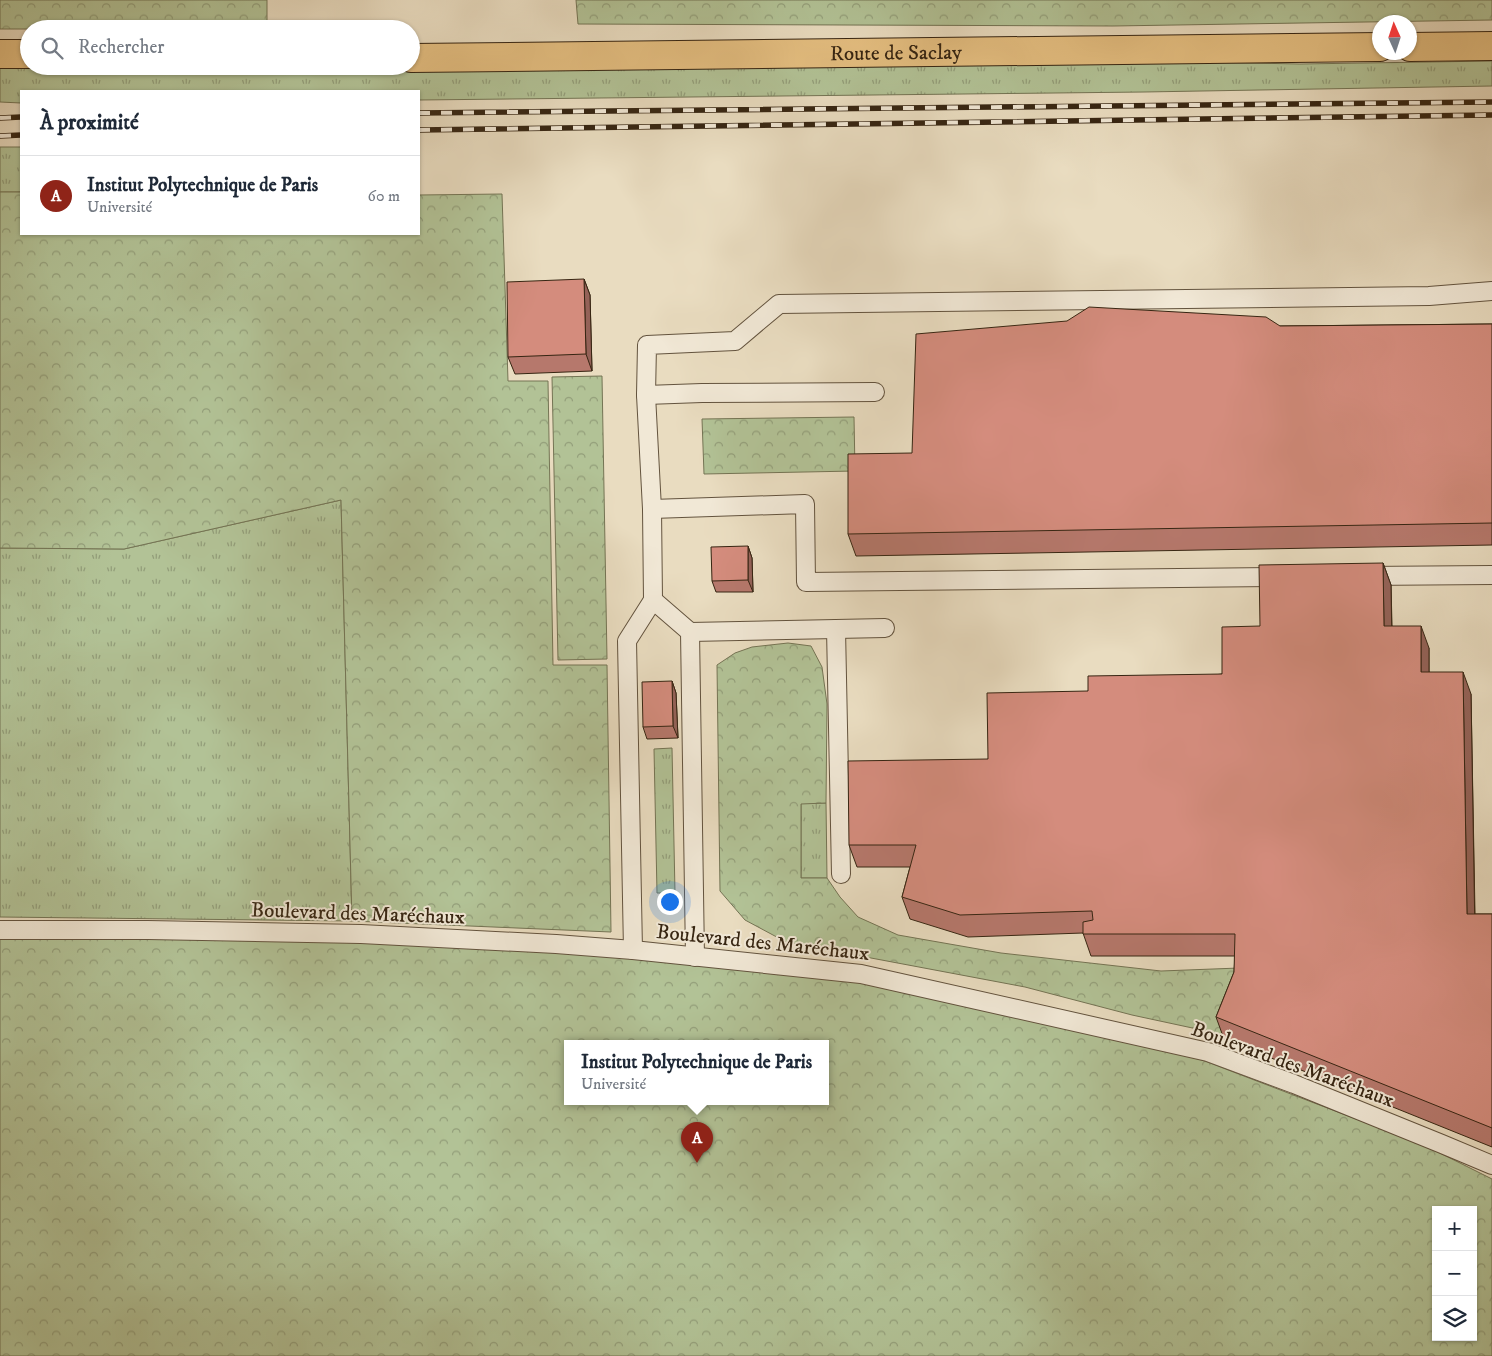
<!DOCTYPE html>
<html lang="fr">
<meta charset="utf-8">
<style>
:root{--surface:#fff;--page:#f6f6f7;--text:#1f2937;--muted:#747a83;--line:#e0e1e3;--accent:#8f2418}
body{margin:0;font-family:"IM FELL DW Pica",serif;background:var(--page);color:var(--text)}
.controls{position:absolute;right:15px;bottom:15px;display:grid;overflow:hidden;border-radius:0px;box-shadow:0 1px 4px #0004}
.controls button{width:45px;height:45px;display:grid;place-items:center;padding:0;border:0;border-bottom:1px solid var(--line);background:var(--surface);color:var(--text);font:25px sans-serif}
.compass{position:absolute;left:1372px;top:15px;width:45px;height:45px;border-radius:50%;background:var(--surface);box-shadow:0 1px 4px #0004;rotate:357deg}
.you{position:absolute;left:669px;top:901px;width:18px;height:18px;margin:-12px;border:4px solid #fff;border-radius:50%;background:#1a73e8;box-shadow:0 0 0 8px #1a73e833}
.badge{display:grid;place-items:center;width:32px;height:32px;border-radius:50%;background:var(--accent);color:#fff;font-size:16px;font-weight:700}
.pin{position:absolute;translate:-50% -41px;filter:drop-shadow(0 1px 2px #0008)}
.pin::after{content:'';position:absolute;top:26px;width:18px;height:15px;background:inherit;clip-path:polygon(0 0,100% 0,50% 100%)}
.popup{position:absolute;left:564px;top:1040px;width:265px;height:65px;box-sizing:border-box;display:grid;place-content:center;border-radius:0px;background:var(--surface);filter:drop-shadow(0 1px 4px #0005);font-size:16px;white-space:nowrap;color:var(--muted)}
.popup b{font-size:19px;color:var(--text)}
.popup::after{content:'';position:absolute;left:50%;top:100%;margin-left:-10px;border:10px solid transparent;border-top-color:var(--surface)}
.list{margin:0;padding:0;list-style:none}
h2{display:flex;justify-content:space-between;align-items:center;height:65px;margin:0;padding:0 20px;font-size:21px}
h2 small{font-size:16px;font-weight:400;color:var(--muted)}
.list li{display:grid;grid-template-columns:32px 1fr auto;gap:15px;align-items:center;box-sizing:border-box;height:80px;padding:0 20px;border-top:1px solid var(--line)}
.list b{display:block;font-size:19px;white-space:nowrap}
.list p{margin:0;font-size:16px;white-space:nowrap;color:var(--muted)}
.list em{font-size:16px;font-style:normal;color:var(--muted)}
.icon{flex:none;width:28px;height:28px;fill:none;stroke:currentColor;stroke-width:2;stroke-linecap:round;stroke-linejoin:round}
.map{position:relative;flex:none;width:1492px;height:1356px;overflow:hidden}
.search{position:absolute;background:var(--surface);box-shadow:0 1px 4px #0004;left:20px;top:20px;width:400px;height:55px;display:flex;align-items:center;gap:12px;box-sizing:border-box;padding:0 18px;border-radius:28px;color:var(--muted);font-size:19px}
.panel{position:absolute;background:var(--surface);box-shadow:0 1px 4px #0004;left:20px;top:90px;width:400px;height:145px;border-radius:0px}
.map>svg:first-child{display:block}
</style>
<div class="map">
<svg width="1492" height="1356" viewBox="0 0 1492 1356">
<defs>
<pattern id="grass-tufts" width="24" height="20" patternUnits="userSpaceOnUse" patternTransform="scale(1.25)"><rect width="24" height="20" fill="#b2c296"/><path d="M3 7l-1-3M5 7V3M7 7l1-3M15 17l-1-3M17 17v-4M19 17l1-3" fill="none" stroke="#929d79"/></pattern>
<pattern id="forest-crowns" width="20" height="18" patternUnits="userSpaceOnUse" patternTransform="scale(1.25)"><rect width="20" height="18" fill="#b2c296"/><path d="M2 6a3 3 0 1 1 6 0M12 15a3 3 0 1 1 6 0" fill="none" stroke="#929d79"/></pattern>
</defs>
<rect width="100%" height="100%" fill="#e9dcc0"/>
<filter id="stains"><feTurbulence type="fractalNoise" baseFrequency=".004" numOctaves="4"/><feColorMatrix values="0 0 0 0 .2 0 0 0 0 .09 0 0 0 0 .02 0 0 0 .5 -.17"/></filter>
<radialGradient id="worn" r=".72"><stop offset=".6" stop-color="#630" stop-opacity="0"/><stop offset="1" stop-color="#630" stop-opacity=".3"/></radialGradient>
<g fill="url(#grass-tufts)" stroke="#747454">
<polygon points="1492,61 1492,86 1144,92 419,100 419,91 21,91 21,103 0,102 0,66 325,69 1198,62 1300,64"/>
<rect x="0" y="147" width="21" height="45"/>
<polygon points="341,500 352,921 0,917 0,548 124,549"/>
<polygon points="672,748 675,893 657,893 654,749"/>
<polygon points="801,803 826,803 827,878 801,878"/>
</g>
<g fill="url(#forest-crowns)" stroke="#747454" fill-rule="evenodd">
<rect x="0" y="0" width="267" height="29"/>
<polygon points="576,0 1492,0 1492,20 1113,26 578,24"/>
<polygon points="0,192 21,192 21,234 419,234 419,195 502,194 508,381 548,381 553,665 607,665 611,932 352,921 341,500 124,549 0,548"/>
<polygon points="602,376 607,659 558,660 552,377"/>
<polygon points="854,417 855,471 704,474 702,419"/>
<polygon points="788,643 811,646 822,667 827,704 826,803 801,804 801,878 827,878 840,897 858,917 898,935 1001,953 1161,971 1239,968 1224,1036 1211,1032 1132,1015 1025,987 786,942 745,920 720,891 717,665 735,653 752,647"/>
<path d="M0 931 497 947 861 974 1202 1060 1424 1145 1492 1179V1356H0ZM568 1044H826V1102H568ZM1436 1210H1473V1337H1436Z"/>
</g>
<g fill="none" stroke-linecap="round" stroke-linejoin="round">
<defs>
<g id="service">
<polyline points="646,395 702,393 875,392"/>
<polyline points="652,509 805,504 806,582 1282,577"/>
<polyline points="1363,576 1492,575"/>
<polyline points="836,629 841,874"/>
<polyline points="690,632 885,628"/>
<polyline points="0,930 148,930 361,934 556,944 633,950 861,974 1208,1052 1294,1084 1442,1144 1492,1165"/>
<polyline points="633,950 627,641 653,600"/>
<polyline points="695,957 690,632 653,600 652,509 646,395 647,345 735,341 779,304 1429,296 1492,291"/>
</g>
<g id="primary">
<polyline points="1410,47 1492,46"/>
<polyline points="0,54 29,54"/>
<path id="s1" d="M411 58 1380 47"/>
</g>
</defs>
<use href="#service" stroke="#63533e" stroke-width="20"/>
<use href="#primary" stroke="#362512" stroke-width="30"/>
<use href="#service" stroke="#f1e8d6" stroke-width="18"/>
<use href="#primary" stroke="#e4be80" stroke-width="28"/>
<defs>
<g id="rail">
<polyline points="419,113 1492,102"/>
<polyline points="0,118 21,117"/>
<polyline points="419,130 1492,115"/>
<polyline points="0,136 21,135"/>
</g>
</defs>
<use href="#rail" stroke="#362512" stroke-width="5.5"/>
<use href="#rail" stroke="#f1e8d6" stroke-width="4" stroke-dasharray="11" stroke-linecap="butt"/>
</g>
<g fill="#b6786c" stroke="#362512">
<polygon points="584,279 590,295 592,371 515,374 508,357"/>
<polygon points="1492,324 1492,545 856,556 848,534 912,453 1280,326"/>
<polygon points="748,546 752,558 753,592 716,592 712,581"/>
<polygon points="1383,563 1391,585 1392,626 1429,648 1429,672 1471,694 1475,914 1492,914 1492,1147 1224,1039 1216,1017 1234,972 1235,956 1091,956 1083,933 968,937 910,919 902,897 910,867 857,867 849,845 988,759 1088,691 1222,674 1260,626"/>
<polygon points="672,681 676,693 678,738 647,739 643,727"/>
</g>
<g fill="#946258" stroke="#362512">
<polygon points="584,279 590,295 592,371 586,354"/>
<polygon points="748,546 752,558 753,592 748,580"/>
<polygon points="1383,563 1391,585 1392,648 1384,626"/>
<polygon points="1421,626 1429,648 1429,694 1421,672"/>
<polygon points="1463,672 1471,694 1475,936 1467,914"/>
<polygon points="672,681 676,693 678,738 673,726"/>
</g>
<g fill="#d48c7d" stroke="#362512">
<polygon points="584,279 586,354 508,357 507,282"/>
<polygon points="1089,307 1266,317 1280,326 1492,324 1492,523 848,534 848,454 912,453 916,334 1067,321"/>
<polygon points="748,546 748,580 712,581 711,547"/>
<polygon points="1383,563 1384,626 1421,626 1421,672 1463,672 1467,914 1492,914 1492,1128 1216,1017 1234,972 1235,934 1083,934 1083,922 1093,920 1092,911 960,915 902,897 916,845 849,845 848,761 988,759 987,693 1088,691 1088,676 1222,674 1222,627 1260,626 1259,565"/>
<polygon points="672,681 673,726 643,727 642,682"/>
</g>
<g text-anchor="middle" stroke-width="4" stroke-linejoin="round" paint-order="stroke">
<g font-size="21" fill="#362512" stroke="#f1e8d6">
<text dy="7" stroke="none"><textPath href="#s1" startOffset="485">Route de Saclay</textPath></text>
<text transform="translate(358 913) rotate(2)" y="7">Boulevard des Maréchaux</text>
<text transform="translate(763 942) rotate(6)" y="7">Boulevard des Maréchaux</text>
<text transform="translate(1293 1064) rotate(20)" y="7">Boulevard des Maréchaux</text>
</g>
</g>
<rect width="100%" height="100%" filter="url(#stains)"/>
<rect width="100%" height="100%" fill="url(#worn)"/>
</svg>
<div class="controls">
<button>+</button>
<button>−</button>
<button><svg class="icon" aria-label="layers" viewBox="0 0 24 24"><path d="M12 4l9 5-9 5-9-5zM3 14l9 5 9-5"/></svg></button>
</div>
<svg class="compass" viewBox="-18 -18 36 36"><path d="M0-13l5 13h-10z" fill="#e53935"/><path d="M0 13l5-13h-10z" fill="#747a83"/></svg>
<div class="you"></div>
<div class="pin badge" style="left:697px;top:1163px">A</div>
<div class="popup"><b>Institut Polytechnique de Paris</b>Université</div>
<div class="search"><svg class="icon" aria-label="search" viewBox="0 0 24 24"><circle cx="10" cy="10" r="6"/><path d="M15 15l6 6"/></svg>Rechercher</div>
<section class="panel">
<h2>À proximité<small></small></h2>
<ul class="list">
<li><span class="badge">A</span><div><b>Institut Polytechnique de Paris</b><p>Université</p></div><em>60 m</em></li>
</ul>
</section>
</div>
